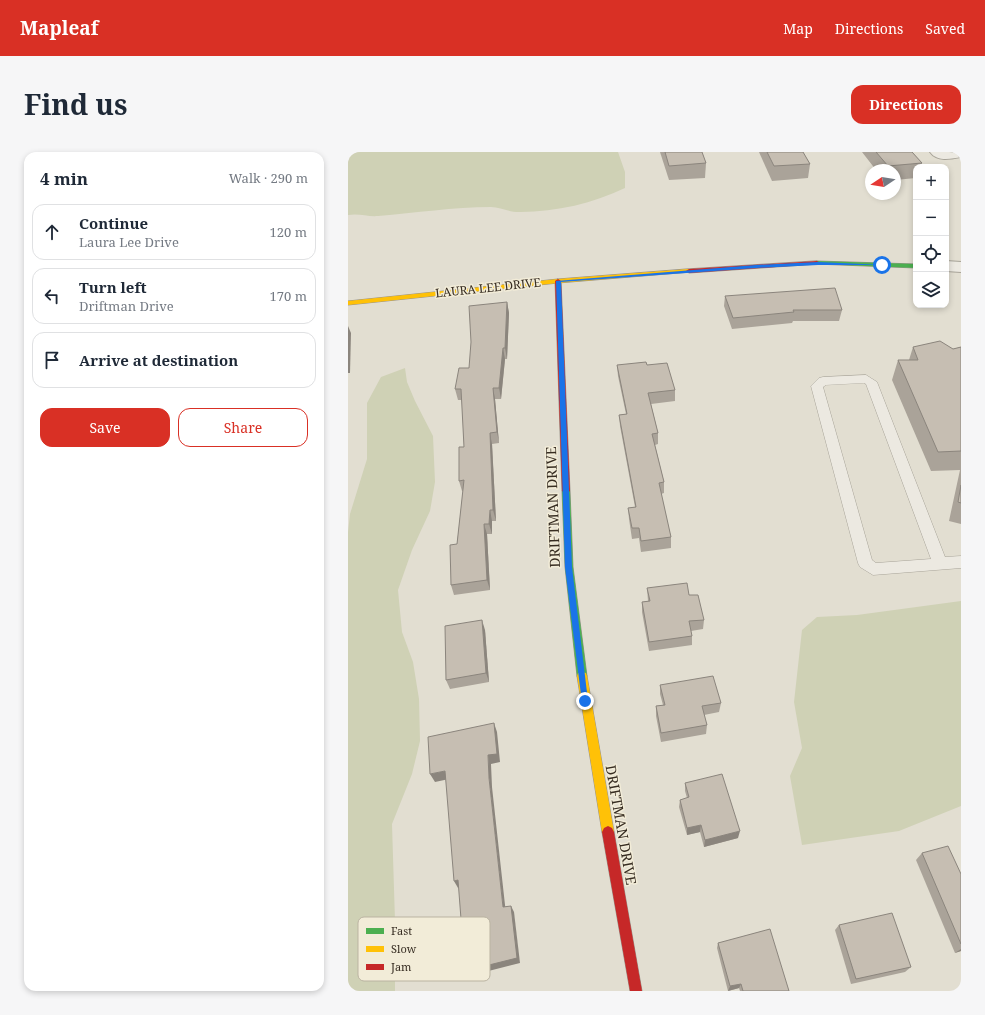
<!DOCTYPE html>
<meta charset="utf-8">
<style>
:root{--surface:#fff;--page:#f6f6f7;--text:#1f2937;--muted:#747a83;--line:#e0e1e3;--accent:#d93025}
body{margin:0;font-family:"Noto Serif",serif;background:var(--page);color:var(--text)}
.controls{position:absolute;right:12px;top:12px;display:grid;overflow:hidden;border-radius:8px;box-shadow:0 2px 6px #0003}
.controls button{width:36px;height:36px;display:grid;place-items:center;padding:0;border:0;border-bottom:1px solid var(--line);background:var(--surface);color:var(--text);font:20px sans-serif}
.compass{position:absolute;left:517px;top:12px;width:36px;height:36px;border-radius:50%;background:var(--surface);box-shadow:0 2px 6px #0003;rotate:258deg}
.stop{position:absolute;width:12px;height:12px;margin:-9px;border:3px solid #1a73e8;border-radius:50%;background:#fff}
.stop.end{background:#1a73e8;border-color:#fff;box-shadow:0 1px 4px #0008}
.list{margin:0;padding:0;list-style:none}
h2{display:flex;justify-content:space-between;align-items:center;height:52px;margin:0;padding:0 16px;font-size:17px}
h2 small{font-size:13px;font-weight:400;color:var(--muted)}
.list li{display:grid;grid-template-columns:26px 1fr auto;gap:12px;align-items:center;box-sizing:border-box;height:56px;margin:0 8px 8px;padding:0 8px;border:1px solid var(--line);border-radius:12px}
.list b{display:block;font-size:15px;white-space:nowrap}
.list p{margin:0;font-size:13px;white-space:nowrap;color:var(--muted)}
.list em{font-size:13px;font-style:normal;color:var(--muted)}
.actions{display:flex;gap:8px;padding:12px 16px}
.actions a{flex:1;padding:9px 0;border:1px solid var(--accent);border-radius:12px;text-align:center;font-size:14px;color:var(--accent)}
.actions .main{background:var(--accent);color:#fff}
.icon{flex:none;width:22px;height:22px;fill:none;stroke:currentColor;stroke-width:2;stroke-linecap:round;stroke-linejoin:round}
.map{position:relative;flex:none;width:613px;height:839px;overflow:hidden;border-radius:12px}
header{display:flex;align-items:center;gap:24px;box-sizing:border-box;height:56px;padding:0 20px;background:var(--accent);color:#fff}
header strong{font-size:19px}
nav{display:flex;gap:22px;margin-inline-start:auto;font-size:14px}
.intro{display:flex;align-items:center;justify-content:space-between;box-sizing:border-box;height:96px;padding:0 24px}
h1{margin:0;font-size:28px}
.button{padding:10px 18px;border-radius:12px;background:var(--accent);color:#fff;font-size:14px;font-weight:700}
main{display:flex;gap:24px;padding:0 24px}
aside{flex:1;background:var(--surface);border-radius:12px;box-shadow:0 2px 6px #0003}
.map>svg:first-child{display:block}
</style>
<header>
<strong>Mapleaf</strong>
<nav><a>Map</a><a>Directions</a><a>Saved</a></nav>
</header>
<div class="intro"><h1>Find us</h1><a class="button">Directions</a></div>
<main>
<aside>
<h2>4 min<small>Walk · 290 m</small></h2>
<ul class="list">
<li><svg class="icon" aria-label="ahead" viewBox="0 0 24 24"><path d="M12 20V5M6 11l6-6 6 6"/></svg><div><b>Continue</b><p>Laura Lee Drive</p></div><em>120 m</em></li>
<li><svg class="icon" aria-label="left" viewBox="0 0 24 24"><path d="M17 20v-9H6M10 6l-5 5 5 5"/></svg><div><b>Turn left</b><p>Driftman Drive</p></div><em>170 m</em></li>
<li><svg class="icon" aria-label="arrive" viewBox="0 0 24 24"><path d="M6 21V4h12l-3 4 3 4H6"/></svg><div><b>Arrive at destination</b></div></li>
</ul>
<div class="actions"><a class="main">Save</a><a>Share</a></div>
</aside>
<div class="map">
<svg width="613" height="839" viewBox="0 0 613 839">
<rect width="100%" height="100%" fill="#e2ded1"/>
<g fill="#cfd1b5">
<path d="M0 0H270L277 20V36C246 51 208 60 173 60 163 61 153 55 143 55 105 55 68 61 30 64 20 65 11 61 0 63Z"/>
<polygon points="57,216 59,230 67,249 85,284 87,330 82,359 64,398 50,438 54,480 65,510 71,547 72,589 64,622 44,672 47,769 47,839 0,839 0,380 2,362 19,307 19,251 33,225"/>
<polygon points="613,449 613,654 551,679 454,693 442,624 454,596 446,550 454,478 469,465 509,463"/>
</g>
<g fill="none" stroke-linecap="round" stroke-linejoin="round">
<defs>
<path id="lane" d="M518 223 529 230 597 405 613 404V416L525 423 512 415 510 411 463 234 471 226 475 225ZM516 231 518 232 583 407 528 411 524 408 475 235 478 233Z"/>
<g id="street">
<path d="M582 0H613V5C603 7 589 10 582 0Z"/>
<polygon points="598,109 613,110 613,120 598,119"/>
</g>
<g id="fast">
<polygon points="469,109 568,112 568,116 467,112 466,111"/>
<polygon points="218,336 222,339 225,415 239,524 238,527 234,528 230,527 229,524 217,415 214,339"/>
</g>
<g id="slow">
<polygon points="341,117 344,119 343,120 210,131 0,153 0,149 210,127"/>
<polygon points="234,520 238,521 239,524 266,680 264,684 260,686 256,684 254,680 229,524 230,521"/>
</g>
<g id="jam">
<polygon points="469,109 472,111 471,112 341,121 338,119 341,117"/>
<polygon points="210,127 213,129 222,339 218,342 214,339 207,129"/>
<polygon points="260,674 264,676 266,680 294,839 282,839 254,680 256,676"/>
</g>
</defs>
<use href="#lane" stroke="#a8a499" stroke-width="1"/>
<use href="#street" stroke="#a8a499" stroke-width="2"/>
<use href="#fast" stroke="#98938a" stroke-width="1"/>
<use href="#slow" stroke="#98938a" stroke-width="1"/>
<use href="#jam" stroke="#98938a" stroke-width="1"/>
<use href="#lane" fill="#ece9e1" fill-rule="evenodd"/>
<use href="#street" fill="#ece9e1" fill-rule="evenodd"/>
<use href="#fast" fill="#4caf50" fill-rule="evenodd"/>
<use href="#slow" fill="#ffc107" fill-rule="evenodd"/>
<use href="#jam" fill="#c62828" fill-rule="evenodd"/>
</g>
<g fill="#aaa399">
<polygon points="312,0 354,0 358,11 357,26 321,28"/>
<polygon points="411,0 455,0 462,12 460,26 424,29"/>
<polygon points="514,0 564,0 574,11 573,15 568,15 568,26 547,28 547,18 528,18"/>
<polygon points="377,144 494,158 491,169 445,169 444,171 384,177 376,154"/>
<polygon points="159,150 161,161 159,207 157,207 153,247 147,247 151,291 144,292 148,369 144,369 144,382 139,382 142,438 106,443 103,433 109,392 115,339 114,339 111,329 116,295 114,248 110,248 107,237 121,216"/>
<polygon points="565,195 605,197 613,195 613,372 601,369 612,318 583,319 544,228 550,208 561,208"/>
<polygon points="269,213 299,213 327,238 327,249 303,252 310,281 310,292 307,293 316,330 316,341 313,342 323,385 323,396 293,400 291,386 284,387 281,367 280,356 287,355 272,274 271,263 278,262 270,224"/>
<polygon points="299,436 341,443 356,468 355,477 343,479 344,484 344,493 301,499 294,460 294,450 300,449"/>
<polygon points="137,478 141,530 102,537 98,528"/>
<polygon points="312,533 373,551 371,560 356,563 359,573 358,582 313,590 308,564 308,554 315,553 312,542"/>
<polygon points="337,631 390,686 356,695 352,680 339,683 331,655 332,648 339,646 337,639"/>
<polygon points="574,701 613,722 613,799 607,801 568,708"/>
<polygon points="491,773 563,815 557,820 503,832 487,778"/>
<polygon points="370,791 441,839 392,839 391,836 380,839 369,796"/>
</g>
<g fill="#8b857d">
<polygon points="159,150 161,161 159,207 157,196"/>
<polygon points="0,174 3,181 2,221 0,221"/>
<polygon points="155,196 157,207 153,247 151,236"/>
<polygon points="145,236 147,247 151,291 149,280"/>
<polygon points="142,281 144,292 148,369 145,358"/>
<polygon points="142,358 144,369 144,382 141,372"/>
<polygon points="136,372 139,382 142,438 139,428"/>
<polygon points="134,468 137,478 141,530 138,521"/>
<polygon points="146,571 149,580 152,610 143,612 144,635 158,762 155,755 141,626 140,603"/>
<polygon points="97,619 101,627 87,630 82,622"/>
<polygon points="353,673 352,680 339,683 339,676"/>
<polygon points="392,679 390,686 356,695 357,688"/>
<polygon points="110,728 115,734 110,736 106,729"/>
<polygon points="163,754 166,760 172,811 121,824 117,819"/>
<polygon points="613,797 613,799 607,801"/>
<polygon points="393,832 391,836 380,839 382,834"/>
</g>
<g fill="#c6beb2" stroke="#8b857d">
<polygon points="317,0 354,0 358,11 321,14"/>
<polygon points="419,0 455,0 462,12 426,14"/>
<polygon points="528,0 564,0 574,11 540,14"/>
<polygon points="487,136 494,158 445,158 446,160 385,166 377,144"/>
<polygon points="159,150 157,196 155,196 151,236 145,236 149,280 142,281 145,358 142,358 141,372 136,372 139,428 103,433 102,393 109,392 116,328 111,329 111,295 116,295 113,237 107,237 111,216 121,216 123,190 121,154"/>
<polygon points="592,189 605,197 613,195 613,299 590,300 550,208 570,208 565,195"/>
<polygon points="298,210 299,213 319,211 327,238 300,241 310,281 304,282 316,330 311,331 323,385 293,389 291,376 284,376 280,356 288,355 271,263 279,262 269,213"/>
<polygon points="613,333 613,351 610,350"/>
<polygon points="339,431 341,443 350,443 356,468 341,469 344,484 301,490 294,450 302,449 299,436"/>
<polygon points="134,468 138,521 98,528 97,474"/>
<polygon points="365,524 373,551 354,554 359,573 313,581 308,554 317,553 312,533"/>
<polygon points="146,571 149,602 140,603 141,626 155,755 163,754 169,806 117,819 110,728 106,729 97,619 82,622 80,585"/>
<polygon points="374,622 392,679 357,688 353,673 339,676 332,648 341,645 337,631"/>
<polygon points="600,694 613,722 613,792 574,701"/>
<polygon points="544,761 563,815 508,827 491,773"/>
<polygon points="422,777 441,839 395,839 393,832 382,834 370,791"/>
</g>
<polygon fill="#1a73e8" points="470,110 536,113 470,113 408,116 213,130 224,415 240,549 237,552 234,551 217,415 208,129 408,113"/>
<g text-anchor="middle" stroke-width="3" stroke-linejoin="round" paint-order="stroke">
<g font-size="12" fill="#372d22" stroke="#f2ecd8">
<text transform="translate(140 136) rotate(-6)" y="4">LAURA LEE DRIVE</text>
</g>
<g font-size="14" fill="#372d22" stroke="#f2ecd8">
<text transform="translate(205 355) rotate(-92)" y="5">DRIFTMAN DRIVE</text>
<text transform="translate(273 673) rotate(80)" y="5">DRIFTMAN DRIVE</text>
</g>
</g>
<rect x="10" y="765" width="132" height="64" rx="6" fill="#f2ecd8" stroke="#bab3a1" stroke-width="1"/>
<rect x="18" y="776" width="18" height="6" fill="#4caf50"/>
<rect x="18" y="794" width="18" height="6" fill="#ffc107"/>
<rect x="18" y="812" width="18" height="6" fill="#c62828"/>
<g font-size="11" fill="#372d22">
<text x="43" y="783">Fast</text>
<text x="43" y="801">Slow</text>
<text x="43" y="819">Jam</text>
</g>
</svg>
<div class="controls">
<button>+</button>
<button>−</button>
<button><svg class="icon" aria-label="locate" viewBox="0 0 24 24"><circle cx="12" cy="12" r="6"/><path d="M12 2v4M12 18v4M2 12h4M18 12h4"/></svg></button>
<button><svg class="icon" aria-label="layers" viewBox="0 0 24 24"><path d="M12 4l9 5-9 5-9-5zM3 14l9 5 9-5"/></svg></button>
</div>
<svg class="compass" viewBox="-18 -18 36 36"><path d="M0-13l5 13h-10z" fill="#e53935"/><path d="M0 13l5-13h-10z" fill="#747a83"/></svg>
<div class="stop" style="left:534px;top:113px"></div>
<div class="stop end" style="left:237px;top:549px"></div>
</div>
</main>
